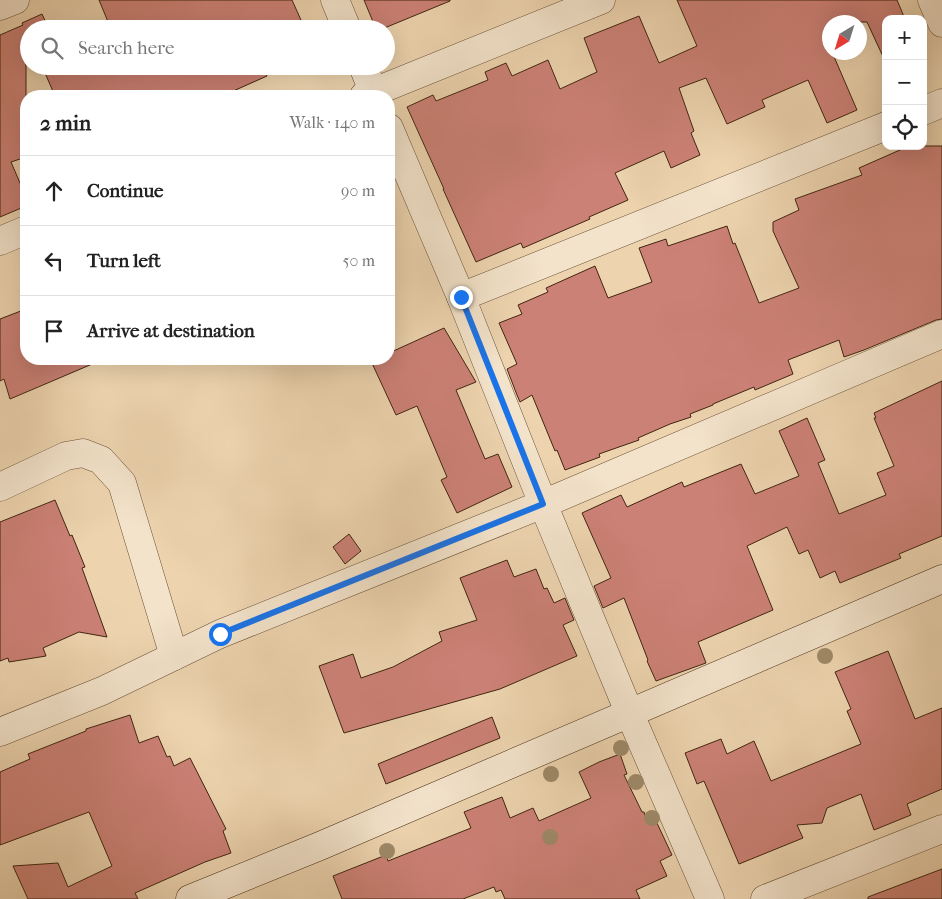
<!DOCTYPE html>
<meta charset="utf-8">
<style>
:root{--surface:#fff;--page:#f6f6f6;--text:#222;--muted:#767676;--line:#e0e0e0}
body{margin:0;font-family:"IM FELL French Canon",serif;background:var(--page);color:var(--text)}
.controls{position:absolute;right:15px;top:15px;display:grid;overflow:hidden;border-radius:10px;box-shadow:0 5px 20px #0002}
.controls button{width:45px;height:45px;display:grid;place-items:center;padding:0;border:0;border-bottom:1px solid var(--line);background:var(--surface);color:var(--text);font:25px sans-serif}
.compass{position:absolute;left:822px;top:15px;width:45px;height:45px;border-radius:50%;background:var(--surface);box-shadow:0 5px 20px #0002;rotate:218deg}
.stop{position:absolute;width:15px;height:15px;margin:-11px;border:4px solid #1a73e8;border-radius:50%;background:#fff}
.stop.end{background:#1a73e8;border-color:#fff;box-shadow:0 1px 5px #0008}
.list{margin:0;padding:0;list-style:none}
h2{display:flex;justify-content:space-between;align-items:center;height:65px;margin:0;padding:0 20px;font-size:21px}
h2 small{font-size:16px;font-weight:400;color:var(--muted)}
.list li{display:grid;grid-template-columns:32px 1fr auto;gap:15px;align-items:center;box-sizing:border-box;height:70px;padding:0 20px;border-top:1px solid var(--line)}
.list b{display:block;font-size:19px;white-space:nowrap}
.list em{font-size:16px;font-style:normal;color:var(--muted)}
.icon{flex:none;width:28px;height:28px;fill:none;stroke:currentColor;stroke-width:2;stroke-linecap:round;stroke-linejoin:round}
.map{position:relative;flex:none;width:942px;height:899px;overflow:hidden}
.search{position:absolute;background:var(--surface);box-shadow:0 5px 20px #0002;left:20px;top:20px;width:375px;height:55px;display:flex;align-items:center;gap:12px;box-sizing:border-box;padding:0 18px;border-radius:28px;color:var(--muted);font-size:19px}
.panel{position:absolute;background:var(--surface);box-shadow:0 5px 20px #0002;left:20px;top:90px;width:375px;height:275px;border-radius:20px}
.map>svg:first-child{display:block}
</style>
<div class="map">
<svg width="942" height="899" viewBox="0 0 942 899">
<rect width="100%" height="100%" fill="#edd4af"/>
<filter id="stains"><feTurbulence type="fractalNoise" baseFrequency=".004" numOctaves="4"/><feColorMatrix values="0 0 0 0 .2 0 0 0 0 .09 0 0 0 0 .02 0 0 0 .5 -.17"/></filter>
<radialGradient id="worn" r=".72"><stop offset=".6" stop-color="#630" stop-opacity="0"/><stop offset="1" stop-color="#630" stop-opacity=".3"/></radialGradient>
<g fill="#cc8176" stroke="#40250f">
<polygon points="99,0 292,0 305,29 111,29"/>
<polygon points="364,0 450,0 450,1 382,29 376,29"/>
<polygon points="677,0 897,0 905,19 886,19 886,63 867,22 830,22 830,52 832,52 857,110 827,123 808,80 762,100 765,107 727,124 706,78 679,88 694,131 691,133 700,155 671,168 664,151 615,173 628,200 589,217 590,219 523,248 521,243 476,262 443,189 444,189 407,107 433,95 436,101 488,80 485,72 506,63 512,76 548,60 560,89 597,72 584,38 639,16 659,63 697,46"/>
<polygon points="42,14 49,29 29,29 29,37 26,32 26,157 11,162 26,197 26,206 0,217 0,35 23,25 22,23"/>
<polygon points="42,66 263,66 267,76 222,96 55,96"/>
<polygon points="909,146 942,146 942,319 936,320 864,350 844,357 839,340 788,360 793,374 755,390 754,387 713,404 713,405 690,414 691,417 670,424 638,438 639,440 599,454 600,457 565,470 557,450 555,451 532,395 520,402 517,395 507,369 517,364 499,323 522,314 518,305 548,292 546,288 595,266 608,298 652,282 639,248 666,239 668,246 727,226 733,244 735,243 759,303 799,288 773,231 773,222 799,210 795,199 862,175 859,168"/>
<polygon points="26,309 26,359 104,359 10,399 4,379 0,381 0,319"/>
<polygon points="444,328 476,382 456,390 485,459 498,454 512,487 457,513 441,480 447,477 417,406 396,415 371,361 375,359 389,359 389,353"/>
<polygon points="942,381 942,536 899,554 901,558 840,583 835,571 820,578 808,550 799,554 787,527 747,546 773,610 698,642 706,663 656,681 647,661 648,660 624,598 603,608 594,586 611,578 582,513 621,495 627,507 682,482 684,487 741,464 755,494 799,476 779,431 807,418 825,460 818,463 839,514 886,495 877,473 894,466 874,418 876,418 874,413"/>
<polygon points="55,500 70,536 72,535 85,567 82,568 107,637 79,632 43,648 46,656 9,662 8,658 0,661 0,522"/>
<polygon points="349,534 361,551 345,564 333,547"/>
<polygon points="507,560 514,577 536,569 544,589 547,588 554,603 565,598 574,620 563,625 577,656 500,689 344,733 319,666 353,654 361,678 393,667 442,641 439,632 477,620 460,578"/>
<polygon points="888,651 915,719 942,708 942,789 907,804 911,815 874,830 861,794 827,808 822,823 797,825 803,838 739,864 704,781 697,784 685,753 721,739 727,754 754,741 771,781 861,744 847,711 851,709 835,672"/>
<polygon points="130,715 139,743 158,736 167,757 170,756 174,766 190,758 226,829 223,831 231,853 205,862 135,893 138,899 28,899 13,866 58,863 68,887 112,866 89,812 0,845 0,772 30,759 28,754 86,731 86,729"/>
<polygon points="492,717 500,738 386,784 378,764"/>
<polygon points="620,754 627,774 624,775 642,812 644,812 648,824 656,821 672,855 660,861 667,876 636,890 640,899 505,899 501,890 496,892 494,887 463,899 342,899 333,876 386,855 388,861 471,828 464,812 502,797 510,818 533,808 539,821 591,798 579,772 599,762"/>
<polygon points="942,869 942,899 868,899 868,897"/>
</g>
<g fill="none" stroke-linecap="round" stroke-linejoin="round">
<defs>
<g id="street">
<polyline points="335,0 347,29"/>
<polyline points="932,0 942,23"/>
<polyline points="0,6 15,0"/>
<polyline points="363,66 375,96"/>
<polyline points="364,96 601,0"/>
<polyline points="923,111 942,103"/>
<polyline points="389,128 461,297 543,504 629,712 710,899"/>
<polyline points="0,241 26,230"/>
<polyline points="461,297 886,126"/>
<polyline points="0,487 66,456 83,453 101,460 122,483 174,656"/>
<polyline points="0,732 102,691 220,634 543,504 942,334"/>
<polyline points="765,899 942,829"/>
</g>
<polyline id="secondary" points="190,899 320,846 942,579"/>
</defs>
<use href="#street" stroke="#6b5137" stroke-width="29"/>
<use href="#secondary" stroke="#40250f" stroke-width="29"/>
<use href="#street" stroke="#f3e3cb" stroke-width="28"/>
<use href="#secondary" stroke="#f3e3cb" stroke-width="28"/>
</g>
<g fill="#9e8968">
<circle cx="825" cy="656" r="8"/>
<circle cx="621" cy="748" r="8"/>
<circle cx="551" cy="774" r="8"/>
<circle cx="636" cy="782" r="8"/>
<circle cx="652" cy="818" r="8"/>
<circle cx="550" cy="837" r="8"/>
<circle cx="387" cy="851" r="8"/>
</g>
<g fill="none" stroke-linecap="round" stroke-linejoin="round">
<polyline stroke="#1a73e8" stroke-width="6" points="220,634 543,504 461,297"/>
</g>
<rect width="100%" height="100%" filter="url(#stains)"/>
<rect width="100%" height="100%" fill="url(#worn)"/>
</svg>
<div class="controls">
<button>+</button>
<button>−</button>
<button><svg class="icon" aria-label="locate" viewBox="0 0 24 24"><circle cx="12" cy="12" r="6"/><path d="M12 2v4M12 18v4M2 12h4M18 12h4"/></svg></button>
</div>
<svg class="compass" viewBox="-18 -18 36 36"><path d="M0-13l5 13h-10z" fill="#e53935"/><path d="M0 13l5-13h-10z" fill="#767676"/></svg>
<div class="stop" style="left:220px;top:634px"></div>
<div class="stop end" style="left:461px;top:297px"></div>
<div class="search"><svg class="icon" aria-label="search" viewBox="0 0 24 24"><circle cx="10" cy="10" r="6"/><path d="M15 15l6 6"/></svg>Search here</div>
<section class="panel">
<h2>2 min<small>Walk · 140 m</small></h2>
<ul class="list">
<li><svg class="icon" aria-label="ahead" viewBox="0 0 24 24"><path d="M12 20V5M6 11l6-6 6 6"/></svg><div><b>Continue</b></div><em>90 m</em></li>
<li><svg class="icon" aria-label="left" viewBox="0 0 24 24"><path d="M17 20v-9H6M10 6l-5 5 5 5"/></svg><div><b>Turn left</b></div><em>50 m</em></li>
<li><svg class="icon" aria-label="arrive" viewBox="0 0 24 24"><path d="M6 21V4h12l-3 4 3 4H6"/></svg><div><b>Arrive at destination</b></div></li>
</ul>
</section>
</div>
